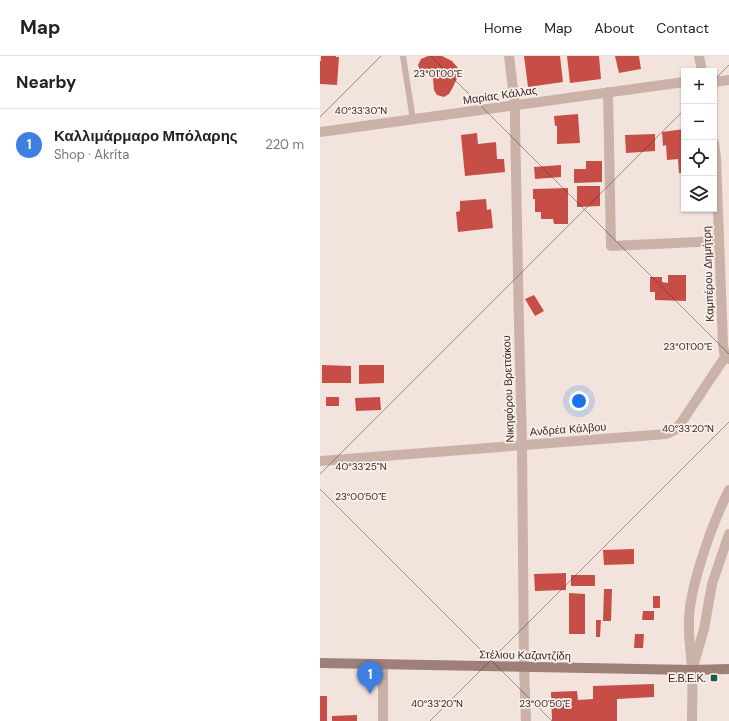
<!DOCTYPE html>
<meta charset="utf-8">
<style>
:root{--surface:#fff;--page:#f2f2f2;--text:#222;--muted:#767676;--line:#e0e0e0;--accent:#1d5a53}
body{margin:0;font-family:"DM Sans",sans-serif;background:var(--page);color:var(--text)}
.controls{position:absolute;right:12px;top:12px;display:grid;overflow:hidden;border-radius:0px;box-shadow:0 1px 3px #0004}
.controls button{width:36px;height:36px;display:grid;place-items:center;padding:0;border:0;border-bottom:1px solid var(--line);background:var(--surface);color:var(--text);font:20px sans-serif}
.you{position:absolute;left:259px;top:345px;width:14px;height:14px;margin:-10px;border:3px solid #fff;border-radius:50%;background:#1a73e8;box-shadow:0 0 0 6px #1a73e833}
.badge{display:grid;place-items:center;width:26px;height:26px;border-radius:50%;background:var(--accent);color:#fff;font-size:13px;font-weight:700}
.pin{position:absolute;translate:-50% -33px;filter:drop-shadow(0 1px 2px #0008)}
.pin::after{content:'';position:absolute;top:21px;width:14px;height:12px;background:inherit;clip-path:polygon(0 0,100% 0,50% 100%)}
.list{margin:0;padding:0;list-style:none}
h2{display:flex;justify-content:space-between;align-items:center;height:52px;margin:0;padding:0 16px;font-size:17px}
h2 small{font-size:13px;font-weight:400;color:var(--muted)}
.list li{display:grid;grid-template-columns:26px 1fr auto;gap:12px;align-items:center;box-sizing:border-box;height:72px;padding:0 16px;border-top:1px solid var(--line)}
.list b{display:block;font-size:15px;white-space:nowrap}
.list p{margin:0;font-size:13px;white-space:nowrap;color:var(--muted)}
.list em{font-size:13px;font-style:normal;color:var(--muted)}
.icon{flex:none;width:22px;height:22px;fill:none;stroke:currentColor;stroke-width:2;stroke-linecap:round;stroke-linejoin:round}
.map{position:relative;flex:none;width:409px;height:665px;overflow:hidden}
header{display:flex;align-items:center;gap:24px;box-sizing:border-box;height:56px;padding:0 20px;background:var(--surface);border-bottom:1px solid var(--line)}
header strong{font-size:19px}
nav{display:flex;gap:22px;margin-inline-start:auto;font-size:14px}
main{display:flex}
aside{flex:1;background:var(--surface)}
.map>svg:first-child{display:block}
</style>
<header>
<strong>Map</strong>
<nav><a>Home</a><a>Map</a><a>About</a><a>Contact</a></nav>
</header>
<main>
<aside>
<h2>Nearby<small></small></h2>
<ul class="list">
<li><span class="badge" style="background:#3f7fe0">1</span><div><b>Καλλιμάρμαρο Μπόλαρης</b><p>Shop · Akríta</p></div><em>220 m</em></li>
</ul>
</aside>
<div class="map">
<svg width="409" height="665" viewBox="0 0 409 665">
<rect width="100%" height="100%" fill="#f2e4dc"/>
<g fill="#c74e46">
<polygon points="1,0 16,0 16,1 19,1 17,29 0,28 0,5 1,5"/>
<polygon points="108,0 122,0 132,5 138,12 138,20 133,31 129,38 124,41 117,39 114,34 113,23 112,20 104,17 100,14 98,9 101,3"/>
<polygon points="204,0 240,0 243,26 208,31"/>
<polygon points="247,0 279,0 281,23 250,27"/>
<polygon points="295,0 319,0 321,13 299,17"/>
<polygon points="258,58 260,87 237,88 237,70 235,70 234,60"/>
<polygon points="364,73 364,117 359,117 358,103 347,104 346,89 343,90 342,76"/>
<polygon points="157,77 158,88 176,86 177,103 184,103 185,116 145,120 141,79"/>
<polygon points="335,78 335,95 306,97 305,79"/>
<polygon points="266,105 282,105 282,126 254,127 254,113 266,113"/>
<polygon points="241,109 241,121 215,123 214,111"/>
<polygon points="257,130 280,130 280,150 257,151"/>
<polygon points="248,132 248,168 234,168 233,163 221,163 221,156 215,156 215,143 213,143 213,133"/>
<polygon points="166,143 167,154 171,153 173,172 138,176 136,156 140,155 140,145"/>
<polygon points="348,219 366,219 366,245 335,244 335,236 330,236 330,221 342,221 342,226 348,227"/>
<polygon points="214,239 224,255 215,260 205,243"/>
<polygon points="2,309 31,310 31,327 2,327"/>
<polygon points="39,309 64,309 64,327 39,328"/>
<rect x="6" y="341" width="13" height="9"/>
<polygon points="60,341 61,354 36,355 35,342"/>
<polygon points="314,493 314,508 284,509 283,494"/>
<polygon points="246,517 246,534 215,535 214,518"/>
<rect x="251" y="519" width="24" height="11"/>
<polygon points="284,533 292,533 291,565 283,565"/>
<polygon points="249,537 265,538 265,578 249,578"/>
<rect x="333" y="540" width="7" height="12"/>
<polygon points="323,555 334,555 334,564 322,564"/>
<polygon points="276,564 281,564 280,581 276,581"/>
<polygon points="315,578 324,578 323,592 314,592"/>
<polygon points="334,628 334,641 297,643 297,665 232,665 231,636 257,635 258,644 273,643 273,630"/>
<rect x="0" y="640" width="7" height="25"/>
<polygon points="37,659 37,665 12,665 12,660"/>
</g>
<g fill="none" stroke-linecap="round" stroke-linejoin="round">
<polyline stroke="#cbb2a8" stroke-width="6" points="83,0 93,64"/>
<g stroke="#cbb2a8" stroke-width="10">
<polyline points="189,0 195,49 195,65 199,270 202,389 204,611 206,665"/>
<polyline points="379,0 382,15"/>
<polyline points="394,26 409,24"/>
<polyline points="288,36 291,190 399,185"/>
<polyline points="0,76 364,26"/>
<polyline points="394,87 396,101 403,289 405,301"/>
<polyline points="0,405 346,378 355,374 361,367 405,301 409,303"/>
<polyline points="374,608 384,573 392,528 409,478"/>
<polyline points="63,665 63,608"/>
<path d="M372 665C372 648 373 630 372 613 371 596 368 579 369 562 370 541 376 521 382 502 389 479 398 456 409 434"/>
</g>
<polyline stroke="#9f8079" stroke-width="10" points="0,607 372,614 409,613"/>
</g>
<path fill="none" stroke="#372a28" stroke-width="1" stroke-opacity="0.45" d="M111 0 409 298M394 24 409 9M0 61 61 0M0 418 364 54M0 433 232 665M110 665 409 366"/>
<rect fill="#1d5a53" stroke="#faefe9" stroke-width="1.5" x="390" y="618" width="8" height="8" rx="2"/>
<g text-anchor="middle" stroke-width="3.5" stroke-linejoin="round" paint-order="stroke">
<g font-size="11" fill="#372a28" stroke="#faefe9">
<text transform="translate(180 39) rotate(-8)" y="4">Μαρίας Κάλλας</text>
<text transform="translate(388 218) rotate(-92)" y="4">Καμπέρου Δημήτρη</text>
<text transform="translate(188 333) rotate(-92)" y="4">Νικηφόρου Βρεττάκου</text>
<text transform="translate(248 373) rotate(-4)" y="4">Ανδρέα Κάλβου</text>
<text transform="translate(205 599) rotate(1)" y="4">Στέλιου Καζαντζίδη</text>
</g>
<g font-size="11" fill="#372a28" stroke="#faefe9" text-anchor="end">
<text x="386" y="626">Ε.Β.Ε.Κ.</text>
</g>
</g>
<g font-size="10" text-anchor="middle" fill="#372a28" stroke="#faefe9" stroke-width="3.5" stroke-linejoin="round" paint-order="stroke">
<text x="118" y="21">23°01'00"E</text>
<text x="41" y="58">40°33'30"N</text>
<text x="368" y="294">23°01'00"E</text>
<text x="368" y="376">40°33'20"N</text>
<text x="41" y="414">40°33'25"N</text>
<text x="41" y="444">23°00'50"E</text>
<text x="117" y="651">40°33'20"N</text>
<text x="225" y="651">23°00'50"E</text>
</g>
</svg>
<div class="controls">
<button>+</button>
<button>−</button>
<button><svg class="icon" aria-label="locate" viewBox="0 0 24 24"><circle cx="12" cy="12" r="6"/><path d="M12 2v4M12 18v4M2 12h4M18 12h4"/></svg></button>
<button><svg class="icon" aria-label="layers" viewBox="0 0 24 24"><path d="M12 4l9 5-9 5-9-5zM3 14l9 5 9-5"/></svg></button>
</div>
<div class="you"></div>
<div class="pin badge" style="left:50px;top:638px;background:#3f7fe0">1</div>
</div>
</main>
